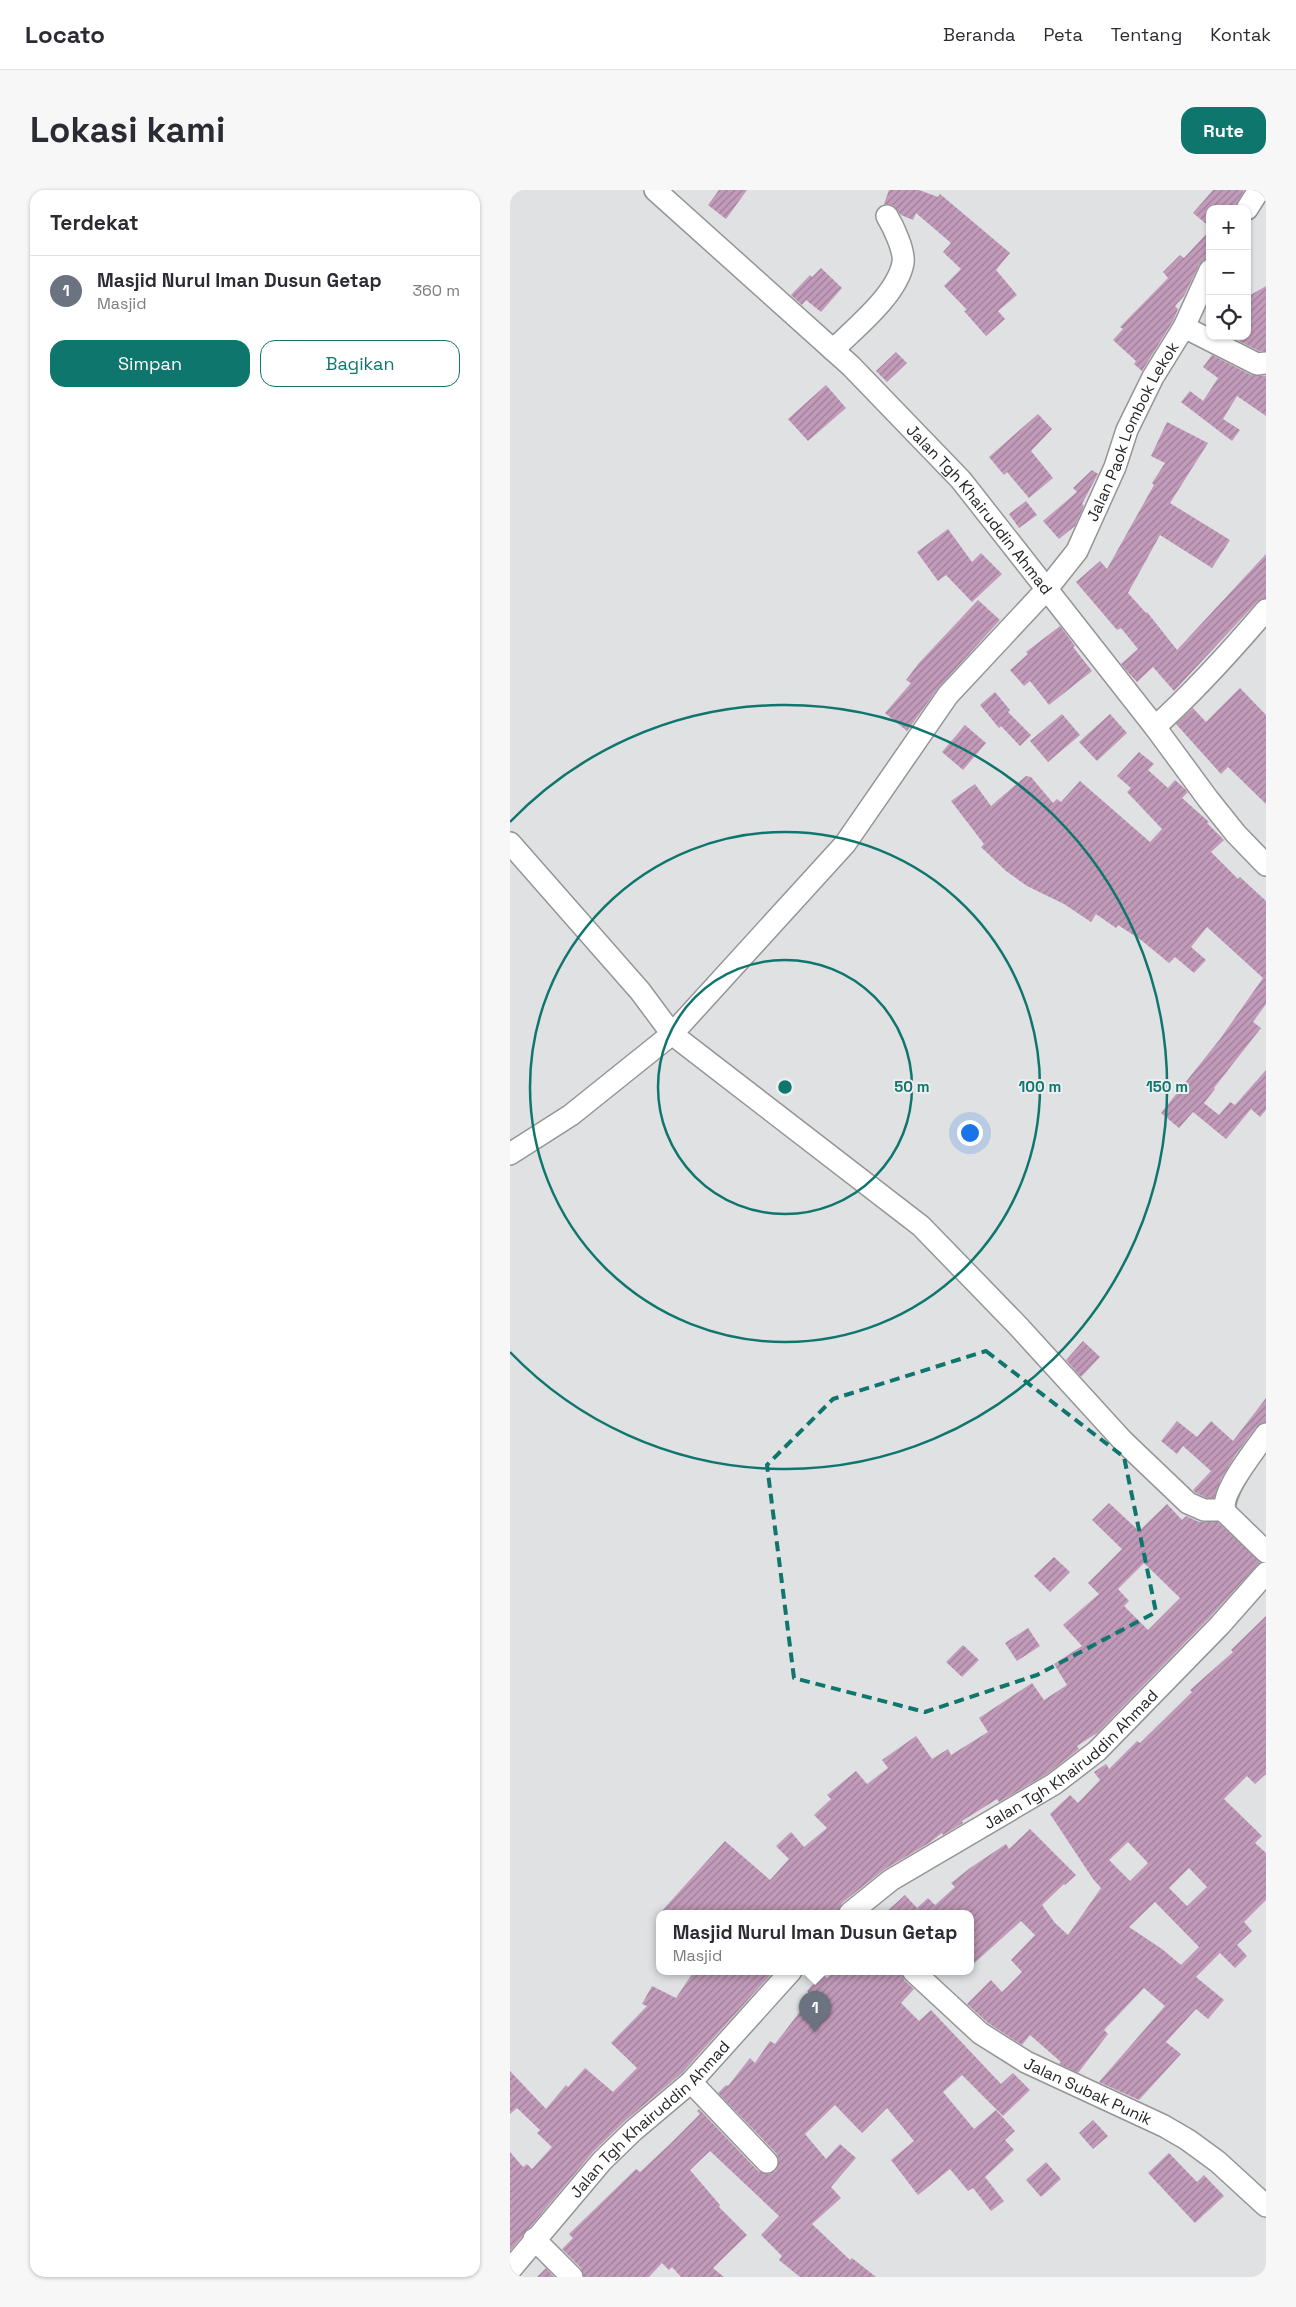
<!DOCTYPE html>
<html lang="id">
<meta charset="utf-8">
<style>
:root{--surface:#fff;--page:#f7f7f7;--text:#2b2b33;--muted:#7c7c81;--line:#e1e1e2;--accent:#0f766e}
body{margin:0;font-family:"Space Grotesk",sans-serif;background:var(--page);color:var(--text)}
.controls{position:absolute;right:15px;top:15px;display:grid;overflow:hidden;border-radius:10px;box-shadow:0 1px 4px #0004}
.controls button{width:45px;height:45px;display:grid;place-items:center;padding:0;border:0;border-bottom:1px solid var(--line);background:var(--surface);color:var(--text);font:25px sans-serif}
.you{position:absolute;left:459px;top:942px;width:18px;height:18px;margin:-12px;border:4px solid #fff;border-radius:50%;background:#1a73e8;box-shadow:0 0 0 8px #1a73e833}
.badge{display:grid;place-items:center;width:32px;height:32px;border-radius:50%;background:var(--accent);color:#fff;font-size:16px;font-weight:700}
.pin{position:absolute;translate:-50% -41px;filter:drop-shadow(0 1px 2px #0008)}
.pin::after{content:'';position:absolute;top:26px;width:18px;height:15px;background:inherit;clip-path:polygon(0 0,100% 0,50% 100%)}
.popup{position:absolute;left:146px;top:1720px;width:318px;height:65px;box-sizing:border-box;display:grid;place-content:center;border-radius:10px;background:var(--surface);filter:drop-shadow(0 1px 4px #0005);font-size:16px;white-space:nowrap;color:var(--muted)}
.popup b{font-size:19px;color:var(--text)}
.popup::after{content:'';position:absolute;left:50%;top:100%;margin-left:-10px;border:10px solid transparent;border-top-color:var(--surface)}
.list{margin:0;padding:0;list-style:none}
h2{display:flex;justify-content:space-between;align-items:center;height:65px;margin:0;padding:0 20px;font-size:21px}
h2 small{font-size:16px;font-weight:400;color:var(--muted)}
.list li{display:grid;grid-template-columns:32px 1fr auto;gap:15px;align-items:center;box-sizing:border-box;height:70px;padding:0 20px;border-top:1px solid var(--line)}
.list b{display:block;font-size:19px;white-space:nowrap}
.list p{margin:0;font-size:16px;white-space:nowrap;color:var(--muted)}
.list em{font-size:16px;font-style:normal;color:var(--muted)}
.actions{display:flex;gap:10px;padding:15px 20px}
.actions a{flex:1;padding:11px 0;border:1px solid var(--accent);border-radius:15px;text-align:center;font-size:18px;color:var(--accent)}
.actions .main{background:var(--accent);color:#fff}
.icon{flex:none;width:28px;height:28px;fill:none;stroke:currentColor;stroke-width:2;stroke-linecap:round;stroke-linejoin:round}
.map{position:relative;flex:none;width:756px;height:2087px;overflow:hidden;border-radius:15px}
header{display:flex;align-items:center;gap:30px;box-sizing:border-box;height:70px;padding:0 25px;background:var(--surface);border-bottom:1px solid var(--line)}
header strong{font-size:24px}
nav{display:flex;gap:28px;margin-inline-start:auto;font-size:18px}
.intro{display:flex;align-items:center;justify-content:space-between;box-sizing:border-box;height:120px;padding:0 30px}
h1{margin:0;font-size:35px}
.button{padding:12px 22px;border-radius:15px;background:var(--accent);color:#fff;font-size:18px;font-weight:700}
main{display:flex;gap:30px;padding:0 30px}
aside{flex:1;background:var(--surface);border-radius:15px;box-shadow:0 1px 4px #0004}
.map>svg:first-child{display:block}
</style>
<header>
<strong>Locato</strong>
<nav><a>Beranda</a><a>Peta</a><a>Tentang</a><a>Kontak</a></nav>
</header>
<div class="intro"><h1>Lokasi kami</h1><a class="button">Rute</a></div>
<main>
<aside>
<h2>Terdekat<small></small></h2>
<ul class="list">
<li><span class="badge" style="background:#6b7280">1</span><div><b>Masjid Nurul Iman Dusun Getap</b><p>Masjid</p></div><em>360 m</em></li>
</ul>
<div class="actions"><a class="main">Simpan</a><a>Bagikan</a></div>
</aside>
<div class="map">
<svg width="756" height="2087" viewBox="0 0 756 2087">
<defs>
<pattern id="building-hatch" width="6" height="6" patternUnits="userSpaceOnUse" patternTransform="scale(1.25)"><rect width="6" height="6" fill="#c29bba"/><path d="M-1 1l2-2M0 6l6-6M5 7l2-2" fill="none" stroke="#9d7e97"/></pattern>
</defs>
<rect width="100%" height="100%" fill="#e0e1e2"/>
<g fill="url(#building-hatch)" fill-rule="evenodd">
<polygon points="209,0 237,0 216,29 198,15"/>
<polygon points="379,0 409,0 428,7 430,4 500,63 486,80 507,105 488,121 495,129 476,146 454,121 457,120 434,96 451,79 433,62 441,53 406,23 403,30 391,25 383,15 374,14"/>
<polygon points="703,0 734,0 725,19 700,19 700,37 683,23"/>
<polygon points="700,40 700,68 693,70 689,75 674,106 665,116 668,119 663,131 632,181 624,174 626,171 603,150 613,139 610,137 658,88 653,82 670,65 674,68"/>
<polygon points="311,78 332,98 311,122 296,110 292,115 281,105 300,85 302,87"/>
<polygon points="756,96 756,161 749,161 729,151 733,146 737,146 739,136 737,135 737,107"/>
<polygon points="386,162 397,173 377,192 366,181"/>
<polygon points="702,165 741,185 756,186 756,226 727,206 713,229 730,240 722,251 671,212 680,201 693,211 708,188 693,177"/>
<polygon points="316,195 336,218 298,251 278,229"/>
<polygon points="528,224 542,239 521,261 543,288 519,308 497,282 494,285 479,267"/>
<polygon points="657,232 698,253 660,313 720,350 702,378 650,345 618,403 636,423 637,422 667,460 756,364 756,408 747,412 664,501 643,477 627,492 616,480 611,474 628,459 611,438 607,440 566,392 590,371 597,379 644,295 642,293 655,273 641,266"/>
<polygon points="582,280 588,284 572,314 574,316 565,336 549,349 533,331 567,302 563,298"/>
<polygon points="516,311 527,325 509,338 499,324"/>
<polygon points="438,339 462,372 471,363 492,384 462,412 436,385 428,391 407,362"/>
<polygon points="468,410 490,430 429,497 397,541 375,523 401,493 396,490 409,473"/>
<polygon points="550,436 565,456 563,457 582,481 539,515 520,491 514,496 500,480 518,464 516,462"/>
<polygon points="730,498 756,525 756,614 718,577 711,584 666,534 683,518 696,532"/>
<polygon points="485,502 500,520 498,522 521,545 510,556 491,536 489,538 470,515"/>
<polygon points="552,524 570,545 538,572 520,551"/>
<polygon points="600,524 617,543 587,571 569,552"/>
<polygon points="455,535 476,553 453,580 432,562"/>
<polygon points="629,562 644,574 638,580 658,598 665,590 675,599 678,602 672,608 699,632 697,633 714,650 701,662 728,689 730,687 756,711 756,814 743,832 751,838 704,898 705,899 694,913 709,925 720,912 725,915 756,880 756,920 750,927 741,919 716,949 683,922 669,938 651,923 710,849 753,788 697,737 681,757 696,770 684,783 665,767 659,773 631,750 608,735 606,738 586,724 581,732 554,714 517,696 496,681 471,657 474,654 441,611 465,594 481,616 516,586 521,587 543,613 547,609 551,612 570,591 640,652 652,639 617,602 621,598 607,586"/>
<polygon points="573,1151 590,1167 571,1187 556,1170"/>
<polygon points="756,1208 756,1232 746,1237 726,1264 711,1289 704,1308 697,1308 686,1303 683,1300 701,1281 673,1256 667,1264 651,1251 667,1231 687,1247 701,1231 723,1251"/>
<path d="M599 1313 629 1341 657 1314 672 1330 676 1326 689 1332H708L750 1372 701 1426 587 1543 567 1556 569 1559 537 1584 489 1612 487 1609 452 1631 453 1633 433 1645 432 1643 419 1653 375 1679 332 1713 328 1723H150L215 1651 260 1690 279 1669 266 1656 281 1642 294 1657 317 1638 304 1625 321 1609 317 1605 346 1581 357 1594 378 1578 372 1570 406 1546 422 1569 438 1559 441 1565 478 1542 469 1528 522 1493 534 1510 557 1495 544 1474 572 1456 553 1435 589 1404 578 1393 612 1359 582 1330ZM634 1373 670 1408 638 1440 614 1416 619 1411 608 1399Z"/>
<polygon points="544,1367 560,1382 540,1402 524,1386"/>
<path d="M756 1426V1584L745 1594 737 1586 714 1609 752 1646 745 1653 756 1663V1710L734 1732 742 1741 727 1755 737 1766 725 1778 710 1763 686 1787 714 1810 698 1829 686 1819 656 1852 671 1864 629 1910 589 1892 655 1816 634 1798 594 1840 598 1844 568 1883 549 1874 551 1872 520 1845 512 1855 478 1833 457 1814 481 1790 492 1802 512 1782 501 1770 525 1745 511 1731 460 1777V1723H375L395 1705 407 1718 418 1708 425 1715 445 1697 441 1693 460 1678 496 1654 499 1659 520 1639 566 1685 555 1695 554 1694 532 1715 545 1733 558 1745 591 1698 583 1689 540 1624 560 1605 568 1613 590 1590 584 1582 596 1574 599 1579 627 1551 630 1553 682 1502 680 1500 723 1462 721 1460ZM618 1652 638 1673 620 1691 599 1670ZM679 1678 697 1697 677 1716 659 1698ZM645 1712 689 1757 671 1775 652 1759 619 1737Z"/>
<polygon points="518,1438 530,1456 507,1471 495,1453"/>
<polygon points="453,1455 469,1470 452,1487 436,1472"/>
<polygon points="184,1781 264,1781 172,1883 116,1930 83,1962 0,2061 0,1962 13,1977 17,1974 22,1979 42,1957 27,1943 30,1940 7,1918 0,1924 0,1881 36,1919 56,1895 58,1897 75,1878 103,1902 127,1878 101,1853 137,1816 132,1814 142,1796 166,1808"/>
<polygon points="325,1781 391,1781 394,1790 404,1799 391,1813 409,1831 421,1820 491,1894 503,1883 520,1900 493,1926 452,1885 433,1902 464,1939 486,1920 505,1941 495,1950 504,1960 475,1987 494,2011 481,2021 463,1998 458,2001 440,1979 408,2005 381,1970 404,1951 377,1918 352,1943 325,1915 295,1944 316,1969 330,1954 346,1968 321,1997 331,2008 302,2034 340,2070 342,2068 366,2087 290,2087 269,2070 272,2066 251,2045 269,2026 200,1961 180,1980 210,2015 209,2017 237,2045 203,2078 214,2087 171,2087 162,2077 159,2080 152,2073 139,2087 74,2087 71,2078 52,2059 63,2048 59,2044 126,1979 130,1982 160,1954 190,1924 187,1921 189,1919 248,1981 259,1984 266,1981 269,1970 266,1963 208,1903 216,1895 218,1896 240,1868 245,1873 260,1851 265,1854 302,1806 297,1801 312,1784 317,1788"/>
<polygon points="583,1930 598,1946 583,1959 569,1943"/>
<polygon points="659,1963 687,1992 694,1985 714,2006 685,2033 638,1983"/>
<polygon points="536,1972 551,1989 531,2007 516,1990"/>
<polygon points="36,2078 44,2087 27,2087"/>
</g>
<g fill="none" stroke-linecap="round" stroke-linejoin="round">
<defs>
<g id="minor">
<path id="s1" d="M145 0 341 176 451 290 645 537 698 609 726 644 756 675"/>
<polyline points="737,19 749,0"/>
<polyline points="674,137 747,174 756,173"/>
<path d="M323 160C345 138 387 105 393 73 395 61 383 36 377 26"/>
<path d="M645 537C685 501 721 461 756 420"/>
<path id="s2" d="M0 653 130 801 162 844 335 654 438 505 536 400 567 361 605 277 617 240 643 187 674 137 700 80"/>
<polyline points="0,964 61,925 162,844 411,1036 509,1137 613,1251 678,1313 694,1320 714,1320"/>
<path d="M756 1244C746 1259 705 1308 717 1324L756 1362"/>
<path id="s3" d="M340 1723 381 1690 544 1594 587 1561 710 1435 756 1383"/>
<path id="s4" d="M403 1781 470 1843 516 1872 654 1936 678 1950 708 1972 756 2016"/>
<polyline points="181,1892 257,1972"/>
<polyline points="24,2049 62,2087"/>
<path id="s5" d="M0 2080 92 1971 124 1940 181 1892 281 1781"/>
</g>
</defs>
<use href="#minor" stroke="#959596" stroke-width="24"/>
<use href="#minor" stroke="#fff" stroke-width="21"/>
</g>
<path fill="none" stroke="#0f766e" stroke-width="4" stroke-dasharray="10 6" stroke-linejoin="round" d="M476 1161 614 1267 646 1422 527 1485 415 1522 284 1488 257 1275 323 1209Z"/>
<g fill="none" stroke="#0f766e" stroke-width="2.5">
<circle cx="275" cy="897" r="127"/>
<circle cx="275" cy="897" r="255"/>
<path d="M0 632A382 382 0 1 1 0 1162"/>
</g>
<g text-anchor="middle" stroke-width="4" stroke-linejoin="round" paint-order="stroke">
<g font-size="16" fill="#262627" stroke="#edeeef">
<text dy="6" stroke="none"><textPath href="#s2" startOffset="1014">Jalan Paok Lombok Lekok</textPath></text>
<text dy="6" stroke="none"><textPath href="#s1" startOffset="456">Jalan Tgh Khairuddin Ahmad</textPath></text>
<text dy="6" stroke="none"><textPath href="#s3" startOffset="270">Jalan Tgh Khairuddin Ahmad</textPath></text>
<text dy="6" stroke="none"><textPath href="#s4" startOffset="214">Jalan Subak Punik</textPath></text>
<text dy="6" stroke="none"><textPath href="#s5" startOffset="206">Jalan Tgh Khairuddin Ahmad</textPath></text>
</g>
</g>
<circle cx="275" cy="897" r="8" fill="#0f766e" stroke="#edeeef" stroke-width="2.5"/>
<g font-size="15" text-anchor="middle" font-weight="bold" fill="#0f766e" stroke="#edeeef" stroke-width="4" stroke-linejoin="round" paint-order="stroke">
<text x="402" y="902">50 m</text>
<text x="530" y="902">100 m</text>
<text x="657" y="902">150 m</text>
</g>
</svg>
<div class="controls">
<button>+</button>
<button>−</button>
<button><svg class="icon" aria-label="locate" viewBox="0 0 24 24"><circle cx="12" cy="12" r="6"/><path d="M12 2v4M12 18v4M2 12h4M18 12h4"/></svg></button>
</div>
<div class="you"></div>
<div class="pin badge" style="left:305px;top:1842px;background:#6b7280">1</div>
<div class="popup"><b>Masjid Nurul Iman Dusun Getap</b>Masjid</div>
</div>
</main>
